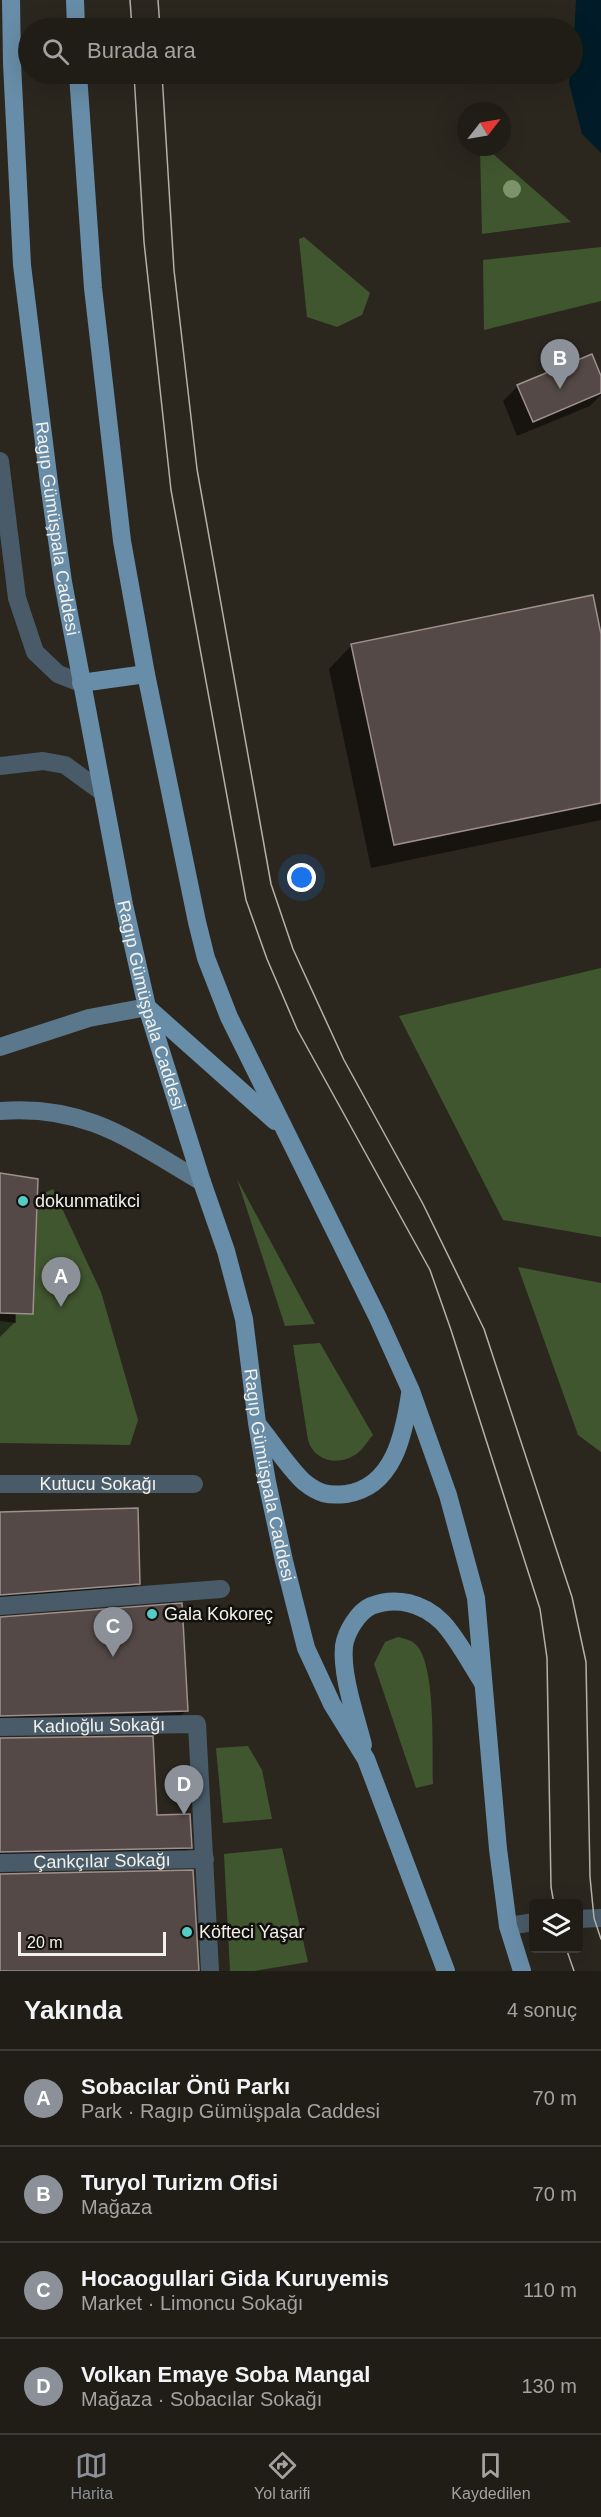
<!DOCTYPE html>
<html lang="tr">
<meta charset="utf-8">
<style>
:root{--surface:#201d17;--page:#282620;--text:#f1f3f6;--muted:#a2a2a1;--line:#3d3b36;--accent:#8c9099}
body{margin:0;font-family:Arial,sans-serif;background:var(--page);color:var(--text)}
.controls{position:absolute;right:18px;bottom:18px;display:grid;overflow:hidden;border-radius:6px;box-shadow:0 6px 24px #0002}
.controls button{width:54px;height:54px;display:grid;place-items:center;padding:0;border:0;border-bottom:2px solid var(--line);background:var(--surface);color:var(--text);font:30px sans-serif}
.compass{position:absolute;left:457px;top:102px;width:54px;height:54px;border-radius:50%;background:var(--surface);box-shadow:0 6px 24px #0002;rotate:59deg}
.scale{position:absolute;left:18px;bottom:15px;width:148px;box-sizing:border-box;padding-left:6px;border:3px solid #f2f0ea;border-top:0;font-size:16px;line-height:21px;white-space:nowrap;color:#f2f0ea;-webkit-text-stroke:4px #12100d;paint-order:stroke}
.you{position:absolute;left:302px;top:878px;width:21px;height:21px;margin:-15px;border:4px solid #fff;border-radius:50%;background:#1a73e8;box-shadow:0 0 0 9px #1a73e833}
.badge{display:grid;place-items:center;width:39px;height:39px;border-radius:50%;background:var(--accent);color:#fff;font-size:20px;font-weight:700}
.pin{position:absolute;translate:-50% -50px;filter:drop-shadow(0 2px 3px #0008)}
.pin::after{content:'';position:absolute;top:32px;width:21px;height:18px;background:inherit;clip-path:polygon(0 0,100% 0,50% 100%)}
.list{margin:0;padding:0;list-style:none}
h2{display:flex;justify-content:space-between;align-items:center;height:78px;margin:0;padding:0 24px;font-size:26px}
h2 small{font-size:20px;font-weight:400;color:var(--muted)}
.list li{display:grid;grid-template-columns:39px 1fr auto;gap:18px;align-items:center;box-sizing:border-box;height:96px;padding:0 24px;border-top:2px solid var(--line)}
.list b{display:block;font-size:22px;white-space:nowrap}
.list p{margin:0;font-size:20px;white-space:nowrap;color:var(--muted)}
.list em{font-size:20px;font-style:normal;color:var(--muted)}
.icon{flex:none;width:33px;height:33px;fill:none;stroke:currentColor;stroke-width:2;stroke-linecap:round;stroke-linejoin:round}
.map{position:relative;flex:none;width:601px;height:1971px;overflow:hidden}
.search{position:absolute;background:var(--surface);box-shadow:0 6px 24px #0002;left:18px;right:18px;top:18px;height:66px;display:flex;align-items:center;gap:15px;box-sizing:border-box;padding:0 21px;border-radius:33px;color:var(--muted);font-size:22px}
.sheet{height:462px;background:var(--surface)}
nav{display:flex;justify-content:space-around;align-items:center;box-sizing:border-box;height:84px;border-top:2px solid var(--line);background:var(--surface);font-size:16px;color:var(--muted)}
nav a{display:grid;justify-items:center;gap:3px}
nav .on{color:var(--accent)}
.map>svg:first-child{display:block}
</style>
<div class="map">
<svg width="601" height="1971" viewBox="0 0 601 1971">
<rect width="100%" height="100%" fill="#2b271f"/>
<g fill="#40562f">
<polygon points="480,147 485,147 571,222 482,234"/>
<polygon points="304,237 370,293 362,315 337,327 307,317 299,239"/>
<polygon points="601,247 601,301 484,330 483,260"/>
<polygon points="601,968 601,1237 503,1220 399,1016"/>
<polygon points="237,1179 315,1324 285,1326"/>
<polygon points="53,1189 101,1292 138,1420 130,1445 0,1443 0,1321 16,1323 16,1270 35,1272 38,1196"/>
<polygon points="518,1267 601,1283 601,1452 578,1435"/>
<path d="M320 1343 373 1435C369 1439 365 1446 361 1450 344 1467 315 1464 308 1440L293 1345Z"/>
<path d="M398 1637C405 1639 413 1640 418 1647 436 1671 432 1752 433 1784L416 1788 374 1664 385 1642Z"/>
<polygon points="248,1746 262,1770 272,1819 223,1823 216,1748"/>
<polygon points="282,1848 308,1962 254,1971 230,1971 224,1854"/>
</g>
<polygon fill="#011c28" points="576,0 601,0 601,153 582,134 569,83 570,74 572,74"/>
<g fill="#0007">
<polygon points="601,380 601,395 590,406 517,436 503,401 518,386"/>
<polygon points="601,642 601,820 371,868 329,669 352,645"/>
<polygon points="0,1183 15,1291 15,1322 0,1337"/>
<polygon points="0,1513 139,1583 119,1603 0,1612"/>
<polygon points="0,1619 187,1710 167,1730 0,1734"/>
<polygon points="0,1740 155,1817 191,1847 171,1867 0,1871"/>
</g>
<g fill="#544946" stroke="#9d908d" stroke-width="1.5">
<polygon points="592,354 601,376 601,393 533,422 517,385"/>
<polygon points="593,595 601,634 601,803 394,845 351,644"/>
<polygon points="0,1173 38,1179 33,1314 0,1313"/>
<polygon points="138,1508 140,1584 0,1595 0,1512"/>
<polygon points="182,1603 188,1711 0,1716 0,1617"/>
<polygon points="153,1736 157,1815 190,1814 192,1848 0,1852 0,1738"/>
<polygon points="193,1870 199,1971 0,1971 0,1874"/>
</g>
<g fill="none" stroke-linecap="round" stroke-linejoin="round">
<g stroke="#495b68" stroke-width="18">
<polyline points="0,461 17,598 35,652 58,674 81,683"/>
<polyline points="578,1919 601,1918"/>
<polyline points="508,1926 534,1922"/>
</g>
<g stroke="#495b68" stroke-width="18">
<polyline points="0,766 43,761 65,765 102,792"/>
<path id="s1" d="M0 1484H194"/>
<polyline points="0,1606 221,1589"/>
<path id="s2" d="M0 1727 197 1724 210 1971"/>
<path id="s3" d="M0 1863 205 1859"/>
</g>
<g stroke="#5b778c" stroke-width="18">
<polyline points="0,1047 89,1018 147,1007"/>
<path d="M0 1111C86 1104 132 1141 202 1182"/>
</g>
<g stroke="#688da8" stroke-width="18">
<path id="s4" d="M11 0 12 63 22 265 49 483 63 582 124 905 147 1007 202 1182 226 1251 244 1319 257 1423 267 1482 284 1561 306 1648 332 1704 366 1759 446 1971"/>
<polyline points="75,0 76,28"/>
<polyline points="78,74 93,288 122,541 146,674 197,922 206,958 229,1017 378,1318 411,1391 448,1495 476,1598 498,1849 508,1926 522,1971"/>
<polyline points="81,683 146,674"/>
<polyline points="148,1008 275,1121"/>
<path d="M258 1425C272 1442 288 1467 304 1482 319 1494 328 1496 346 1494 394 1487 404 1434 410 1394"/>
<path d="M363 1745C356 1717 341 1675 344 1646 346 1632 358 1612 371 1606 396 1596 423 1603 442 1622 456 1636 472 1666 483 1683"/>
</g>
<g stroke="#b4b1ab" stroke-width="1.5">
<polyline points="130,0 132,28"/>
<polyline points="158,0 160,28"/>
<polyline points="134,74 144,242 171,490 246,900 267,959 297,1029 430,1270 451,1330 540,1609 547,1658 551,1887 554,1904"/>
<polyline points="162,74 174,270 197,469 271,884 293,949 344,1060 423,1204 484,1329 572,1597 586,1662 590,1877 594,1918 601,1939"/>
<polyline points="566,1948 574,1971"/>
</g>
</g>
<circle fill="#7e9269" cx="512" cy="189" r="9"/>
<g fill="#54cdc7" stroke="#12100d" stroke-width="2">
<circle cx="23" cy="1201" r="6"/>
<circle cx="152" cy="1614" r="6"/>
<circle cx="187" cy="1932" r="6"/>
</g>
<g text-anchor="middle" stroke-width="5" stroke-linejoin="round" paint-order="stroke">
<g font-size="18" fill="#f2f0ea" stroke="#12100d">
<text dy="6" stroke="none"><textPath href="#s4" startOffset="531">Ragıp Gümüşpala Caddesi</textPath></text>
<text dy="6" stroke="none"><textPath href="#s4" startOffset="1017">Ragıp Gümüşpala Caddesi</textPath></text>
<text dy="6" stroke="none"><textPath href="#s4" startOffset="1503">Ragıp Gümüşpala Caddesi</textPath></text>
<text dy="6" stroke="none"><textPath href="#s1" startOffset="98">Kutucu Sokağı</textPath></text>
<text dy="6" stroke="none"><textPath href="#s2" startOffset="99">Kadıoğlu Sokağı</textPath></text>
<text dy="6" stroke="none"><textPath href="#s3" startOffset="102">Çankçılar Sokağı</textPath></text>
</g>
<g font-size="18" fill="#f2f0ea" stroke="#12100d" text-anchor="start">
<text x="35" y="1207">dokunmatikci</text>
<text x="164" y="1620">Gala Kokoreç</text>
<text x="199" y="1938">Köfteci Yaşar</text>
</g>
</g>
</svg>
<div class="controls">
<button><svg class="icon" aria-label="layers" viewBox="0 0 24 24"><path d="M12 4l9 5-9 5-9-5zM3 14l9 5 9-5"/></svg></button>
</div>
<svg class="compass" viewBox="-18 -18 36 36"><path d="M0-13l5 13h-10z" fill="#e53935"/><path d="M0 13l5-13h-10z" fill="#a2a2a1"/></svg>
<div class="scale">20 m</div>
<div class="you"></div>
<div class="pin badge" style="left:61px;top:1307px">A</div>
<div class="pin badge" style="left:560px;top:389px">B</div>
<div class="pin badge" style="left:113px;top:1657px">C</div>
<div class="pin badge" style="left:184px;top:1815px">D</div>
<div class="search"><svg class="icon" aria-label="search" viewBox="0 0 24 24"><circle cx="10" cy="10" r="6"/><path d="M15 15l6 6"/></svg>Burada ara</div>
</div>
<section class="sheet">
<h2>Yakında<small>4 sonuç</small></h2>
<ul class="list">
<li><span class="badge">A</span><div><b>Sobacılar Önü Parkı</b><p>Park · Ragıp Gümüşpala Caddesi</p></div><em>70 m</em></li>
<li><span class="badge">B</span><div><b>Turyol Turizm Ofisi</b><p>Mağaza</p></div><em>70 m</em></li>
<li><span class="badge">C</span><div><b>Hocaogullari Gida Kuruyemis</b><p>Market · Limoncu Sokağı</p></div><em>110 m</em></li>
<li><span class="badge">D</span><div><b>Volkan Emaye Soba Mangal</b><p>Mağaza · Sobacılar Sokağı</p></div><em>130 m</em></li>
</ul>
</section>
<nav>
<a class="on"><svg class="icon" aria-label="map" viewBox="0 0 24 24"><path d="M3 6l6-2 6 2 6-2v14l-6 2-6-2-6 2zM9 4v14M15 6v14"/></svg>Harita</a>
<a><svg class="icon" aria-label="directions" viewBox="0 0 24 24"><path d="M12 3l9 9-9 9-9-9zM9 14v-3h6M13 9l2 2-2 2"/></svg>Yol tarifi</a>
<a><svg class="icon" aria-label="saved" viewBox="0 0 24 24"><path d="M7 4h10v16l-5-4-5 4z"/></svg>Kaydedilen</a>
</nav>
